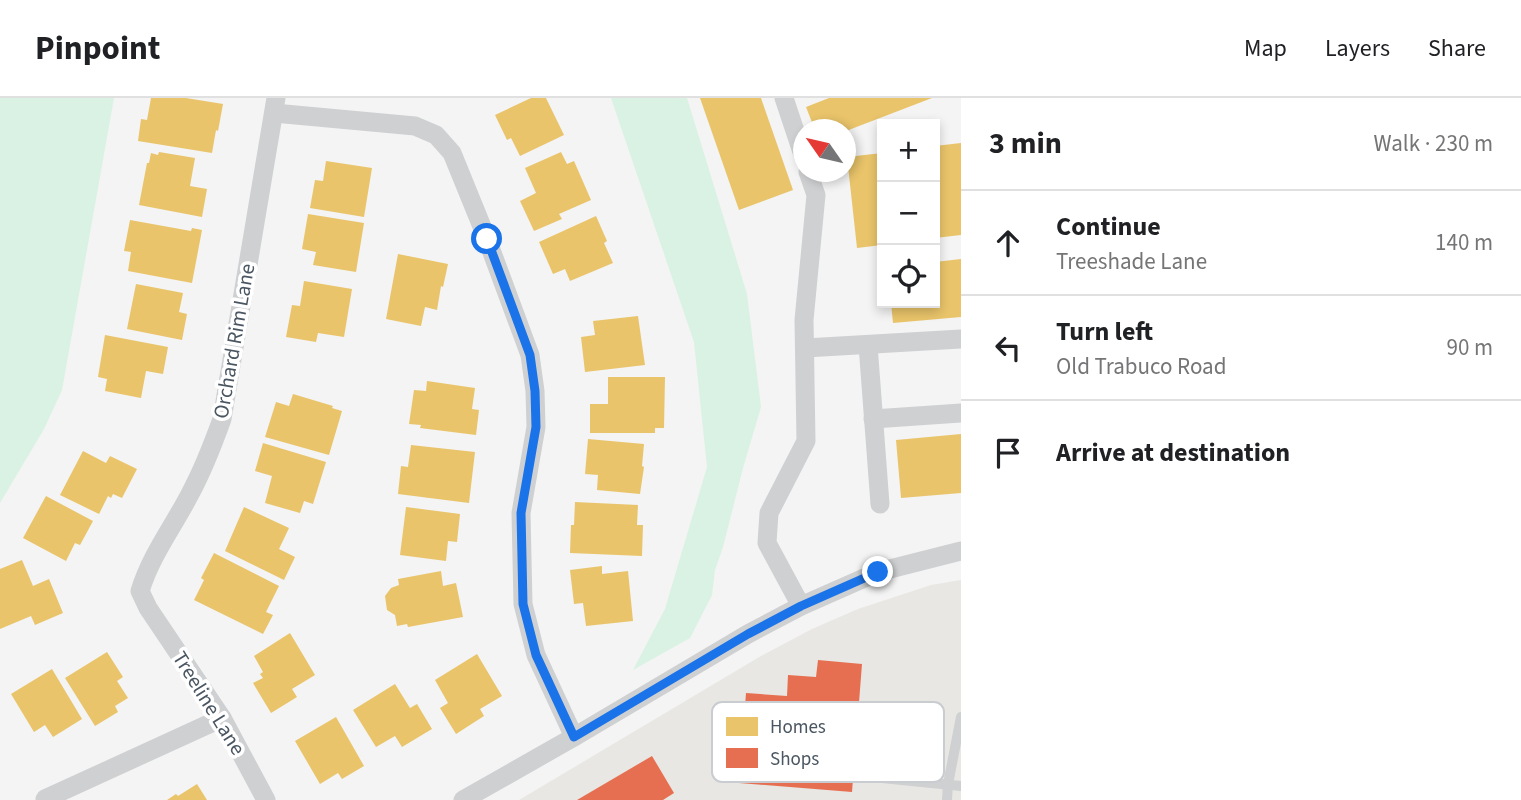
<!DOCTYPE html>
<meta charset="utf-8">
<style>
:root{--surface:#fff;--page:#f2f2f2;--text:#202124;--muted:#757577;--line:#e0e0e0}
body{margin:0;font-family:"Source Sans 3",sans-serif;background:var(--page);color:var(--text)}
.controls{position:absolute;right:21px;top:21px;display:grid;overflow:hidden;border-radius:0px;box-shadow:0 4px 10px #0003}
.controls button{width:63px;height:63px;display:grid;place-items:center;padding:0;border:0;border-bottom:2px solid var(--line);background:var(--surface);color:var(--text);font:35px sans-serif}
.compass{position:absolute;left:793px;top:21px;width:63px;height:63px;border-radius:50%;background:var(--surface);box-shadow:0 4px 10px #0003;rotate:304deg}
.stop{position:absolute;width:21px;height:21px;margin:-16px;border:5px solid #1a73e8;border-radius:50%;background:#fff}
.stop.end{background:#1a73e8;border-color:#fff;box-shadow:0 2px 7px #0008}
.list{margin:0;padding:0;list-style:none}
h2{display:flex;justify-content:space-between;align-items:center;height:91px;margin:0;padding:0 28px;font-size:30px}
h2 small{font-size:23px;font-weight:400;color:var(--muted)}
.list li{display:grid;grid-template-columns:46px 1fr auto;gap:21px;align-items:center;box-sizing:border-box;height:105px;padding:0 28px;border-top:2px solid var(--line)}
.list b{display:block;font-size:26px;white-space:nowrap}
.list p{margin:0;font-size:23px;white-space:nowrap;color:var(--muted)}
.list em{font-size:23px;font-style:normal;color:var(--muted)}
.icon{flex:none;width:38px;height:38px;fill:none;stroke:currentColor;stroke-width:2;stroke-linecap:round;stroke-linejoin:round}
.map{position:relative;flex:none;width:961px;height:702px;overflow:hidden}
header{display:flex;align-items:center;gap:42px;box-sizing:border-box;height:98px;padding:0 35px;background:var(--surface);border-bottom:2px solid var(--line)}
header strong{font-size:33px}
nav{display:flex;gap:38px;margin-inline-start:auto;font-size:24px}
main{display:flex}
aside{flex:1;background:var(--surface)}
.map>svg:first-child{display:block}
</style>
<header>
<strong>Pinpoint</strong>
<nav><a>Map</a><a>Layers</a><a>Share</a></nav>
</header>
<main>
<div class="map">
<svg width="961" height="702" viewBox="0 0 961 702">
<rect width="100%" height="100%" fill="#f4f4f4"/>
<polygon fill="#e8e7e3" points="961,482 961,702 519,702 761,558 812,531 858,511 931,487"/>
<g fill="#d9f2e3">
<polygon points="0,0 114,0 62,292 44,331 0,405"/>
<polygon points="611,0 687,0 747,196 761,309 743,370 723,449 715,472 712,497 690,540 633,572 665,511 707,369 694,244"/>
</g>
<g fill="#e9c46a">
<polygon points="151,0 186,0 223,6 218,33 216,32 212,55 138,43 141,21 147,22"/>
<polygon points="531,0 546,0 564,37 520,58 511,40 507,42 495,17"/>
<polygon points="700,0 761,0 793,92 739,112"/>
<polygon points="829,0 932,0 846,33 846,32 815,32 806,9"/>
<polygon points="961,45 961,137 935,140 935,48"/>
<polygon points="159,54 195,60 190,88 207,91 202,119 139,107 147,65 149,65 151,55 158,57"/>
<polygon points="561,54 567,66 574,63 591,102 559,116 562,121 534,133 520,103 536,95 525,70"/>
<polygon points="882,55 882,147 857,150 847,59"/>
<polygon points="326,63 372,70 364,119 310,110 315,82 323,83"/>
<polygon points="308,116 364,125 356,174 313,167 316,154 302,151"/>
<polygon points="596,118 607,143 604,145 613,165 570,183 565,171 553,176 539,144"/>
<polygon points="130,122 191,133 192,130 202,132 192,185 128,173 131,154 124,153"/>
<polygon points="398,156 448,166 443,189 441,188 437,212 425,209 421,228 386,221"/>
<polygon points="961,161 961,219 893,225 891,205 935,205 935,164"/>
<polygon points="304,183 352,191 344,239 318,235 316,244 286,239 292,207 300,208"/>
<polygon points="136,186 183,195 179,214 187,216 182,242 127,231"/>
<polygon points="638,218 645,267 585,274 581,239 595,237 593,223"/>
<polygon points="105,237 168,249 163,276 146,273 141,300 105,293 107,281 98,279"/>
<polygon points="608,279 665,279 664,330 655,330 655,335 590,335 590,306 608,306"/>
<polygon points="427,283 475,290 472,311 479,312 476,337 420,330 421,327 409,326 414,292 426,293"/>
<polygon points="293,296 333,308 332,310 342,313 329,357 265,339 276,304 289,308"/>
<polygon points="961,336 961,395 901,400 896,342"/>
<polygon points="588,341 644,346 642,368 644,369 640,396 597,392 598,377 585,376"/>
<polygon points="263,345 326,364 313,406 304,403 300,415 265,405 272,378 255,373"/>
<polygon points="411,347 475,354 469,405 398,396 401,368 408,369"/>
<polygon points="83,353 106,365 110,358 137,371 122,400 113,396 111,400 108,398 99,416 60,397"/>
<polygon points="46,398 93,423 80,447 75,445 66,463 23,440"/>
<polygon points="575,404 638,407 637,427 643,427 642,458 570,455 571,427 574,427"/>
<polygon points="244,409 289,430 279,451 295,459 284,482 225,453"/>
<polygon points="406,409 460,416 457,444 448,443 446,463 400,457"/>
<polygon points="214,455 279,488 266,514 273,517 263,536 194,502 204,482 201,480"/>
<polygon points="22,462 33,488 49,481 63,515 35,527 31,518 0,531 0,471"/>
<polygon points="602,468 602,476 628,473 633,523 586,528 583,505 574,506 570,472"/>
<polygon points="441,473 443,488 456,485 463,519 408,529 407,526 397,528 395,517 387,512 385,498 391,490 399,487 398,481"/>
<polygon points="290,535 315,577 292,591 297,599 271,615 253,585 263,580 260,576 263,574 254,558"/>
<polygon points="107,554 123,579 117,583 128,600 115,608 118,614 95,628 65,580"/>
<polygon points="477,556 502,598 480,611 484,618 456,636 440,610 448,605 435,582"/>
<polygon points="52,571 82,621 53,639 45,627 34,634 11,596"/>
<polygon points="395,586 410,610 417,606 432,631 402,649 395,638 376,649 353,612"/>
<polygon points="336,619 364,668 342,681 338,675 320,686 295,643"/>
<polygon points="197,686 207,702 167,702 176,696 178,698"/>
</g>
<g fill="#e76f51">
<polygon points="818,562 862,566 852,694 739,685 746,595 787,598 788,577 816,579"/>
<polygon points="652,658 674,695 663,702 577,702"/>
</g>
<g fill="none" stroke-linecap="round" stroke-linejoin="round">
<g stroke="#ced0d2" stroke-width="10">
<polyline points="882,680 961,688"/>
<polyline points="947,702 948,686 961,619"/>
</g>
<g stroke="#ced0d2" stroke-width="19">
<polyline points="784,0 804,60"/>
<polyline points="274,15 415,28 436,37 452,55 487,141 530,257 535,293 536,329 521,415 523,506 536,557 574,639"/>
<polyline points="868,247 880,406"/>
<polyline points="805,250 961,241"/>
<polyline points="873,321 961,315"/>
<polyline points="801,508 767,445 769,415 806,343 804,222 816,97 808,74"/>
<polyline points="45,701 222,620"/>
<path d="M266 702 222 620 148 510 140 493C151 457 173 429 190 396 203 372 213 346 222 321L276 0"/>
<polyline points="463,702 574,639 748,536 801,508 878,474 961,453"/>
</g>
</g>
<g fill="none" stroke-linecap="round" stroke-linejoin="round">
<polyline stroke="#1a73e8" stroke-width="9" points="487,141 530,257 535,293 536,329 521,415 523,506 536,557 574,639 748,536 801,508 878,474"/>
</g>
<g text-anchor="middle" stroke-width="7" stroke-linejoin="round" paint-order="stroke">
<g font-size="21" fill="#4a5661" stroke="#fff">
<text transform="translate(234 243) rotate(-80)" y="7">Orchard Rim Lane</text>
<text transform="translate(209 605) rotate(58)" y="7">Treeline Lane</text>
</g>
</g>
<rect x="712" y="604" width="232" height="80" rx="10" fill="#fff" stroke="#c9ccd0" stroke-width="2"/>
<rect x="726" y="619" width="32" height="19" fill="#e9c46a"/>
<rect x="726" y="650" width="32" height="20" fill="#e76f51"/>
<g font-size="19" fill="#4a5661">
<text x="770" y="635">Homes</text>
<text x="770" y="667">Shops</text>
</g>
</svg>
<div class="controls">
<button>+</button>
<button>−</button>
<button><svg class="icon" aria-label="locate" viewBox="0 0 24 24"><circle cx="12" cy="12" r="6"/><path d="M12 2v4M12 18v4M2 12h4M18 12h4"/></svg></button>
</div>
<svg class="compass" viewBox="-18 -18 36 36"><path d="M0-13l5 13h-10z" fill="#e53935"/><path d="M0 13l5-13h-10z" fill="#757577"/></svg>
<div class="stop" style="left:487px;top:141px"></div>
<div class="stop end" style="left:878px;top:474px"></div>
</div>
<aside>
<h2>3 min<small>Walk · 230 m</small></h2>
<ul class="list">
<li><svg class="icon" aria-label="ahead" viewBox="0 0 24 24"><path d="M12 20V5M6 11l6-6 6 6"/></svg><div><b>Continue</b><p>Treeshade Lane</p></div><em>140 m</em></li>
<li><svg class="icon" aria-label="left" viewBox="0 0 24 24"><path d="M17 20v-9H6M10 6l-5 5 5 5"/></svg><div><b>Turn left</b><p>Old Trabuco Road</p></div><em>90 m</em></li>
<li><svg class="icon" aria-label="arrive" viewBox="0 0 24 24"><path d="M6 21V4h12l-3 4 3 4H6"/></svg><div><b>Arrive at destination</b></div></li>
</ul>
</aside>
</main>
